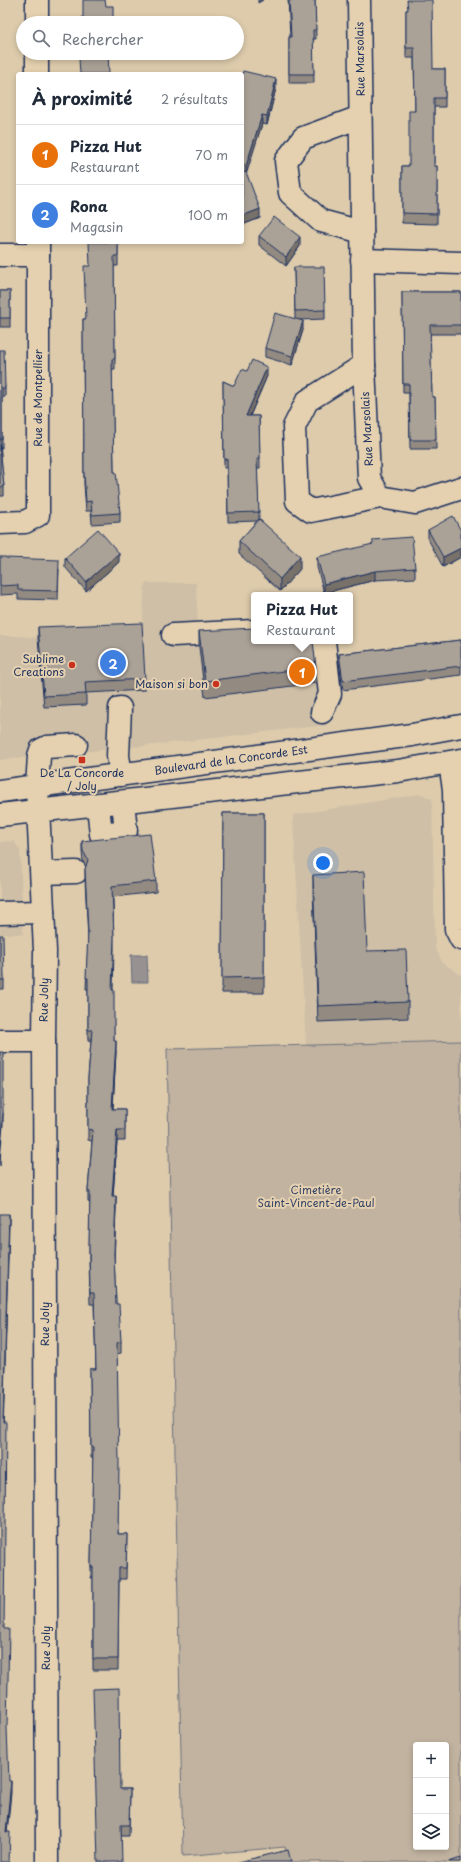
<!DOCTYPE html>
<html lang="fr">
<meta charset="utf-8">
<style>
:root{--surface:#fff;--page:#f2f2f3;--text:#1f2937;--muted:#747a83;--line:#e0e1e3;--accent:#7c3aed}
body{margin:0;font-family:"Playpen Sans",sans-serif;background:var(--page);color:var(--text)}
.controls{position:absolute;right:12px;bottom:12px;display:grid;overflow:hidden;border-radius:4px;box-shadow:0 2px 6px #0003}
.controls button{width:36px;height:36px;display:grid;place-items:center;padding:0;border:0;border-bottom:1px solid var(--line);background:var(--surface);color:var(--text);font:20px sans-serif}
.you{position:absolute;left:323px;top:863px;width:14px;height:14px;margin:-10px;border:3px solid #fff;border-radius:50%;background:#1a73e8;box-shadow:0 0 0 6px #1a73e833}
.badge{display:grid;place-items:center;width:26px;height:26px;border-radius:50%;background:var(--accent);color:#fff;font-size:13px;font-weight:700}
.pin{position:absolute;translate:-50% -50%;border:2px solid #fff;box-shadow:0 1px 4px #0006}
.popup{position:absolute;left:251px;top:592px;width:102px;height:52px;box-sizing:border-box;display:grid;place-content:center;border-radius:4px;background:var(--surface);filter:drop-shadow(0 1px 3px #0005);font-size:13px;white-space:nowrap;color:var(--muted)}
.popup b{font-size:15px;color:var(--text)}
.popup::after{content:'';position:absolute;left:50%;top:100%;margin-left:-8px;border:8px solid transparent;border-top-color:var(--surface)}
.list{margin:0;padding:0;list-style:none}
h2{display:flex;justify-content:space-between;align-items:center;height:52px;margin:0;padding:0 16px;font-size:17px}
h2 small{font-size:13px;font-weight:400;color:var(--muted)}
.list li{display:grid;grid-template-columns:26px 1fr auto;gap:12px;align-items:center;box-sizing:border-box;height:60px;padding:0 16px;border-top:1px solid var(--line)}
.list b{display:block;font-size:15px;white-space:nowrap}
.list p{margin:0;font-size:13px;white-space:nowrap;color:var(--muted)}
.list em{font-size:13px;font-style:normal;color:var(--muted)}
.icon{flex:none;width:22px;height:22px;fill:none;stroke:currentColor;stroke-width:2;stroke-linecap:round;stroke-linejoin:round}
.map{position:relative;flex:none;width:461px;height:1862px;overflow:hidden}
.search{position:absolute;background:var(--surface);box-shadow:0 2px 6px #0003;left:16px;top:16px;width:228px;height:44px;display:flex;align-items:center;gap:10px;box-sizing:border-box;padding:0 14px;border-radius:22px;color:var(--muted);font-size:15px}
.panel{position:absolute;background:var(--surface);box-shadow:0 2px 6px #0003;left:16px;top:72px;width:228px;height:172px;border-radius:4px}
.map>svg:first-child{display:block}
</style>
<div class="map">
<svg width="461" height="1862" viewBox="0 0 461 1862">
<rect width="100%" height="100%" fill="#ddcbac"/>
<filter id="ink" filterUnits="userSpaceOnUse"><feTurbulence type="fractalNoise" baseFrequency=".025" numOctaves="2"/><feDisplacementMap in="SourceGraphic" scale="8" xChannelSelector="R" yChannelSelector="G"/><feConvolveMatrix kernelMatrix="1 2 1 2 8 2 1 2 1" color-interpolation-filters="sRGB"/></filter>
<g filter="url(#ink)">
<g fill="#cebfa6">
<polygon points="145,583 196,583 199,647 254,641 320,641 325,682 326,725 152,745 0,760 0,636 18,636 38,638 142,634"/>
<polygon points="421,794 432,799 435,948 443,963 461,975 461,1041 306,1045 293,815"/>
<polygon points="14,841 20,850 23,934 0,934 0,842"/>
</g>
<path fill="#c1b3a0" stroke="#6e717f" fill-rule="evenodd" d="M461 1041V1862H288L285 1847 183 1856 167 1049ZM416 1745H446V1847H416Z"/>
<polygon fill="#979291" stroke="#656a7d" points="131,955 147,955 148,982 132,982"/>
<g fill="none" stroke-linecap="round" stroke-linejoin="round">
<defs>
<g id="minor">
<polyline points="37,0 37,23"/>
<polyline points="359,0 364,365 369,478 380,497"/>
<polyline points="37,53 37,74"/>
<polyline points="360,117 303,138 286,161 290,193 321,221 362,232"/>
<polyline points="0,255 38,255"/>
<polyline points="362,260 461,263"/>
<polyline points="364,365 307,401 294,427 297,501 311,511 380,497 415,503 461,488"/>
<polyline points="0,523 25,522 38,515 38,242"/>
<polyline points="173,635 254,631"/>
<polyline points="120,708 118,756 121,775"/>
<polyline points="322,712 330,694 324,641"/>
<polyline points="450,763 454,789 456,929 461,939"/>
<polyline points="0,791 412,735 461,726"/>
<polyline points="98,805 101,834 126,831 123,802"/>
<polyline points="0,815 398,771 461,760"/>
<polyline points="42,873 76,872"/>
<polyline points="0,913 43,912"/>
<polyline points="0,1041 44,1041"/>
<polyline points="47,1862 44,1041 45,951 37,787 39,756 41,750 47,747 76,745"/>
</g>
</defs>
<use href="#minor" stroke="#1b2f5e" stroke-width="25"/>
<use href="#minor" stroke="#e5d1af" stroke-width="22"/>
</g>
<g fill="#938b82" stroke="#1b2f5e">
<polygon points="288,0 315,0 316,39 313,39 314,83 289,83 289,37 290,37"/>
<polygon points="406,10 407,10 433,69 445,69 445,107 434,107 434,166 437,166 437,224 402,223 402,166 409,166 415,111 414,58 406,58"/>
<polygon points="242,76 276,88 267,125 262,124 246,173 260,218 242,225"/>
<polygon points="259,236 300,246 286,266 259,245"/>
<polygon points="118,242 118,266 114,266 115,369 112,369 114,472 120,513 120,522 92,524 91,511 86,511 84,484 83,319 86,319 89,266"/>
<polygon points="294,267 325,310 325,319 299,320 303,330 292,365 265,357 265,348 295,319"/>
<rect x="0" y="291" width="10" height="36"/>
<polygon points="402,292 461,292 461,334 430,334 432,397 435,397 436,449 410,449 409,393 403,393"/>
<polygon points="0,350 5,388 5,397 2,397 2,448 0,448 4,487 4,496 0,496"/>
<polygon points="247,371 267,376 250,416 259,416 260,468 257,468 259,519 300,569 280,591 239,554 239,541 257,521 228,522 227,468 224,468 223,381 234,386"/>
<polygon points="428,530 461,531 461,557 443,567 428,539"/>
<polygon points="0,557 59,569 58,600 18,599 18,594 0,595"/>
<polygon points="317,557 415,568 415,578 375,580 324,593 317,567"/>
<polygon points="65,558 119,562 86,591 65,567"/>
<polygon points="38,627 145,679 145,690 86,693 86,705 44,707 38,638"/>
<polygon points="199,631 316,667 316,683 205,697 199,647"/>
<polygon points="461,640 461,675 343,690 339,663 339,654"/>
<polygon points="223,813 264,813 264,993 222,993"/>
<polygon points="82,841 156,881 156,892 113,897 114,949 113,990 114,1041 116,1052 113,1109 125,1109 125,1141 117,1141 113,1196 116,1207 114,1258 116,1304 121,1342 121,1353 117,1354 118,1534 127,1534 126,1579 119,1579 118,1670 93,1670 93,1578 91,1578 91,1567 93,1458 91,1458 90,1369 96,1369 94,1304 90,1304 89,1256 90,1203 88,1202 88,1191 92,1141 88,1140 88,1078 91,1041 88,1041 88,989 86,989 88,939 85,880 85,869 86,867 83,862 82,852"/>
<polygon points="313,875 367,951 408,1002 408,1018 318,1022 313,891"/>
<polygon points="0,935 4,980 4,989 0,989"/>
<polygon points="120,1789 130,1789 129,1836 121,1836"/>
</g>
<g fill="#78716a" stroke="#1b2f5e">
<polygon points="258,0 263,0 258,3"/>
<polygon points="276,79 276,88 267,125 267,116"/>
<polygon points="262,115 262,124 246,175 246,166"/>
<polygon points="260,209 260,218 242,225 242,216"/>
<polygon points="300,237 300,246 286,266 286,257"/>
<polygon points="303,321 303,330 292,365 292,356"/>
<polygon points="267,367 267,376 246,425 246,416"/>
<polygon points="461,548 461,557 443,567 443,557"/>
<polygon points="119,553 119,562 86,591 86,582"/>
<polygon points="300,556 300,569 280,591 280,579"/>
<polygon points="375,571 375,580 324,593 324,584"/>
<polygon points="116,1041 116,1052 112,1120 112,1109"/>
<polygon points="3,1113 3,1125 0,1160 0,1149"/>
<polygon points="117,1130 117,1141 112,1207 112,1196"/>
<polygon points="116,1196 116,1207 114,1265 114,1254"/>
<polygon points="9,1214 9,1225 3,1433 3,1422"/>
<polygon points="11,1781 11,1793 6,1843 6,1832"/>
</g>
<g fill="#aba297" stroke="#1b2f5e">
<polygon points="83,0 105,0 106,6 113,6 113,23 83,23"/>
<polygon points="289,0 315,0 316,30 313,30 314,74 289,74 289,37 291,37"/>
<polygon points="407,0 432,0 433,69 445,69 445,98 434,98 434,166 437,166 437,214 402,213 402,166 409,166 409,111 415,111 414,48 406,48 406,10 408,10"/>
<polygon points="83,53 108,53 109,74 80,74 79,58 83,58"/>
<polygon points="243,71 276,79 267,116 262,115 246,166 242,164 242,76"/>
<polygon points="246,172 260,209 242,216 242,173"/>
<polygon points="274,217 300,237 286,257 259,236"/>
<polygon points="89,242 118,242 118,256 114,256 115,359 112,359 114,472 116,472 120,513 92,515 91,501 86,502 84,474 83,319 86,319 84,266 90,266"/>
<polygon points="294,267 324,267 325,310 295,311"/>
<rect x="0" y="291" width="10" height="27"/>
<polygon points="402,292 461,292 461,325 430,325 432,397 435,397 436,440 410,440 409,384 403,384"/>
<polygon points="275,313 303,321 292,356 265,348"/>
<polygon points="0,350 4,350 5,388 2,388 2,439 0,439"/>
<polygon points="252,360 267,367 246,416 259,416 260,459 257,459 259,512 228,513 227,459 224,459 223,381 234,386 242,369 247,371"/>
<polygon points="0,444 4,487 0,487"/>
<polygon points="453,516 461,531 461,548 443,557 428,530"/>
<polygon points="259,519 300,556 280,579 239,541"/>
<polygon points="98,529 119,553 86,582 65,558"/>
<polygon points="412,537 415,568 375,571 324,584 317,557 373,544 373,540"/>
<polygon points="0,557 6,557 6,558 59,560 58,591 18,590 18,585 0,586"/>
<polygon points="142,623 145,679 85,682 86,694 44,696 38,627"/>
<polygon points="254,628 254,641 313,641 316,667 205,681 199,631"/>
<polygon points="461,640 461,666 343,681 339,654"/>
<polygon points="223,813 264,813 264,977 222,978"/>
<polygon points="150,834 156,881 112,886 114,938 112,990 114,990 114,1041 116,1041 112,1109 125,1109 125,1130 117,1130 112,1196 116,1196 114,1254 116,1304 119,1304 121,1342 117,1343 119,1464 118,1534 127,1534 126,1568 119,1568 118,1659 93,1659 93,1567 91,1567 93,1447 91,1447 90,1369 96,1369 94,1293 90,1293 89,1245 90,1192 88,1191 93,1130 88,1129 88,1078 92,1030 88,1030 88,978 86,978 88,932 85,869 88,860 83,851 82,841"/>
<polygon points="364,872 367,951 406,950 408,1002 318,1006 313,875"/>
<polygon points="0,935 3,935 4,980 0,980"/>
<polygon points="0,1052 3,1052 3,1113 0,1149 0,1166"/>
<polygon points="0,1214 9,1214 3,1422 6,1422 4,1629 9,1629 7,1728 9,1781 11,1781 6,1832 10,1832 9,1862 0,1862"/>
<polygon points="119,1688 120,1789 130,1789 129,1825 121,1825 122,1862 98,1862 93,1689"/>
<polygon points="288,1850 291,1862 238,1862"/>
<polygon points="461,1858 461,1862 449,1862"/>
</g>
</g>
<g fill="#c8321e" stroke="#e5d1af" stroke-width="1.5">
<circle cx="72" cy="665" r="4"/>
<circle cx="216" cy="684" r="4"/>
<rect x="78" y="756" width="8" height="8" rx="2"/>
</g>
<g text-anchor="middle" stroke-width="4" stroke-linejoin="round" paint-order="stroke">
<g font-size="11" fill="#1b2f5e" stroke="#e5d1af">
<text transform="translate(360 59) rotate(-91)" y="4">Rue Marsolais</text>
<text transform="translate(38 398) rotate(-90)" y="4">Rue de Montpellier</text>
<text transform="translate(367 429) rotate(-93)" y="4">Rue Marsolais</text>
<text transform="translate(231 760) rotate(-8)" y="4">Boulevard de la Concorde Est</text>
<text transform="translate(44 1000) rotate(-89)" y="4">Rue Joly</text>
<text transform="translate(45 1324) rotate(-90)" y="4">Rue Joly</text>
<text transform="translate(46 1648) rotate(-90)" y="4">Rue Joly</text>
</g>
<g font-size="11" fill="#1b2f5e" stroke="#e5d1af" text-anchor="end">
<text x="64" y="663">Sublime<tspan x="64" dy="13">Creations</tspan></text>
<text x="208" y="688">Maison si bon</text>
<text x="82" y="777" text-anchor="middle">De La Concorde<tspan x="82" dy="13">/ Joly</tspan></text>
</g>
<g font-size="11" fill="#344368" stroke="#e5d1af">
<text x="316" y="1194">Cimetière<tspan x="316" dy="13">Saint-Vincent-de-Paul</tspan></text>
</g>
</g>
</svg>
<div class="controls">
<button>+</button>
<button>−</button>
<button><svg class="icon" aria-label="layers" viewBox="0 0 24 24"><path d="M12 4l9 5-9 5-9-5zM3 14l9 5 9-5"/></svg></button>
</div>
<div class="you"></div>
<div class="pin badge" style="left:302px;top:672px;background:#e8710a">1</div>
<div class="popup"><b>Pizza Hut</b>Restaurant</div>
<div class="pin badge" style="left:113px;top:663px;background:#3f7fe0">2</div>
<div class="search"><svg class="icon" aria-label="search" viewBox="0 0 24 24"><circle cx="10" cy="10" r="6"/><path d="M15 15l6 6"/></svg>Rechercher</div>
<section class="panel">
<h2>À proximité<small>2 résultats</small></h2>
<ul class="list">
<li><span class="badge" style="background:#e8710a">1</span><div><b>Pizza Hut</b><p>Restaurant</p></div><em>70 m</em></li>
<li><span class="badge" style="background:#3f7fe0">2</span><div><b>Rona</b><p>Magasin</p></div><em>100 m</em></li>
</ul>
</section>
</div>
